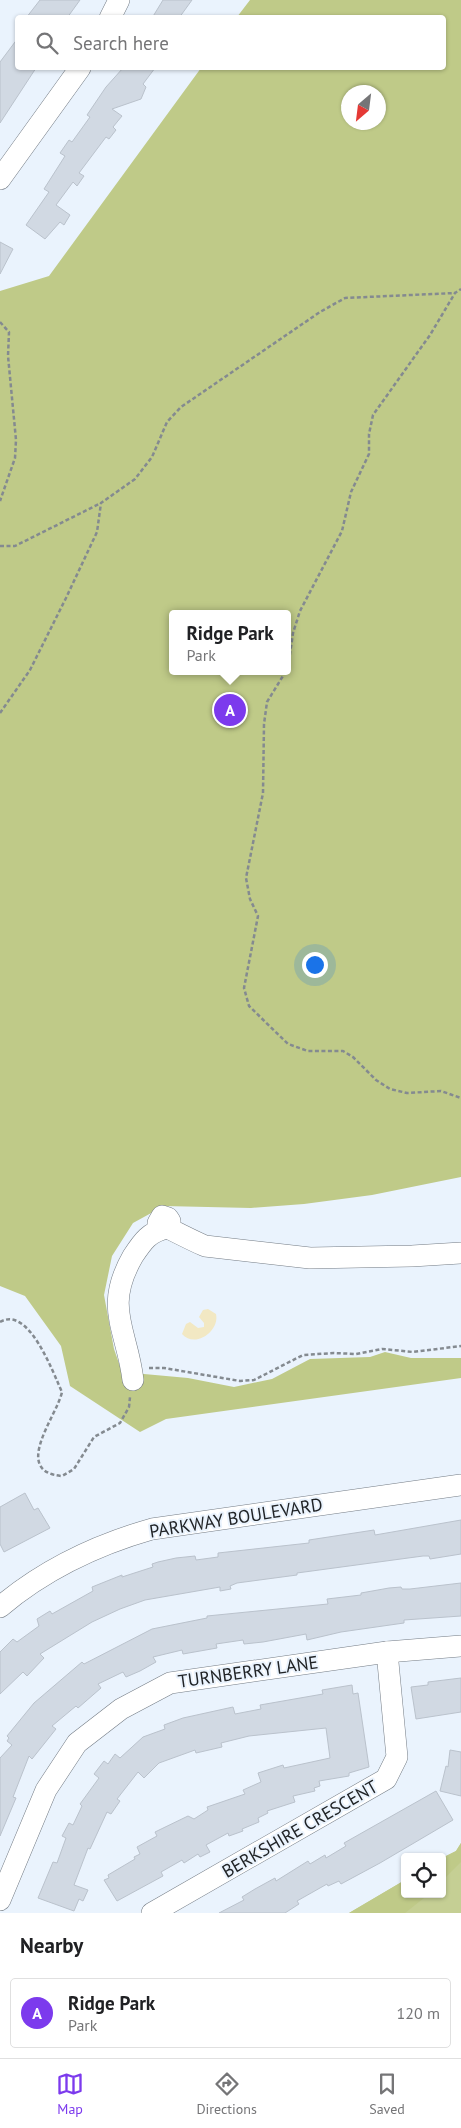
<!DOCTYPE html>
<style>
:root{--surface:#fff;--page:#f2f2f2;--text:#202124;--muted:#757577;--line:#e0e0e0;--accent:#7c3aed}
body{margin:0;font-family:"PT Sans",sans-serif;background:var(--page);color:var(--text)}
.controls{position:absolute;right:15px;bottom:15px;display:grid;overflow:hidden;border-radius:5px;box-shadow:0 1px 4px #0004}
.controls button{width:45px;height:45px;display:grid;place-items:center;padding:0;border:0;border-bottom:1px solid var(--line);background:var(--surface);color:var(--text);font:25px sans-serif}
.compass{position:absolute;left:341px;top:85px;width:45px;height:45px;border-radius:50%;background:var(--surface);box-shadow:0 1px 4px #0004;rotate:208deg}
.you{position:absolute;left:314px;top:964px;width:18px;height:18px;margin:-12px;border:4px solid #fff;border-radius:50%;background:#1a73e8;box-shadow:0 0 0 8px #1a73e833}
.badge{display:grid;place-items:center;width:32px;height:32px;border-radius:50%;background:var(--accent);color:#fff;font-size:16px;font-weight:700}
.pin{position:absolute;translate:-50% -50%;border:2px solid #fff;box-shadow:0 1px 5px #0006}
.popup{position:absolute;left:169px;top:610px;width:122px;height:65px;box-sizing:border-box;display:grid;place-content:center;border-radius:5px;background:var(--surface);filter:drop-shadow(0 1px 4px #0005);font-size:16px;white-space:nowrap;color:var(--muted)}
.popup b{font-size:19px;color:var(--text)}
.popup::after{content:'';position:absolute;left:50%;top:100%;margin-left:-10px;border:10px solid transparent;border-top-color:var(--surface)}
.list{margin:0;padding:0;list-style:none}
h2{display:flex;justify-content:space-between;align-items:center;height:65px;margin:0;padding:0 20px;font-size:21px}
h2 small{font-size:16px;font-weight:400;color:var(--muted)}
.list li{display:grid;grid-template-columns:32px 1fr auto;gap:15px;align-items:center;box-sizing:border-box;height:70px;margin:0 10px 10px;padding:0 10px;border:1px solid var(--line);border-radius:5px}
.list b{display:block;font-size:19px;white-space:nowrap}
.list p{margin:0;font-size:16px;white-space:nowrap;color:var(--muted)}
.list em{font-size:16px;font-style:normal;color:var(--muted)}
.icon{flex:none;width:28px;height:28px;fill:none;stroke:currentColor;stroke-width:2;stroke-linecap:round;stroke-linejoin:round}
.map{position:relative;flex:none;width:461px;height:1913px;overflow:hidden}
.search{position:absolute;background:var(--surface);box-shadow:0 1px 4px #0004;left:15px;right:15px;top:15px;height:55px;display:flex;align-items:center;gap:12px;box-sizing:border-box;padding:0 18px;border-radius:5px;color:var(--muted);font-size:19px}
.sheet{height:145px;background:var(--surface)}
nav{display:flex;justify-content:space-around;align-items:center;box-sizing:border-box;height:70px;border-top:1px solid var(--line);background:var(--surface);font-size:14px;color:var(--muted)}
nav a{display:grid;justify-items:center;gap:2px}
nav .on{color:var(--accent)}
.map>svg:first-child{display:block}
</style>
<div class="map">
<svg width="461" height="1913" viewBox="0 0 461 1913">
<rect width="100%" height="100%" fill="#eaf3fd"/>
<polygon fill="#c5cf94" points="461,1843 461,1913 349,1913 405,1880 405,1894 442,1894 442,1858 456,1851"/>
<g fill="#bfca88" fill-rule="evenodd">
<path d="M250 0H461V1177L372 1195 304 1204 251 1208 164 1206 133 1223 112 1256 104 1295 114 1349 122 1372 188 1378 234 1387 272 1379 310 1359 370 1357 385 1352 411 1358H461V1378L166 1419 140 1432 70 1386 61 1346 25 1296 0 1286V291L49 276 201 68H444V18L237 17ZM348 92H378V122H348ZM172 614H288V671H172Z"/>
<polygon points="461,1843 461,1862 442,1881 442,1858 456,1851"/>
<polygon points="405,1880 405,1894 429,1894 405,1913 349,1913"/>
</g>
<path fill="#f2e8c3" d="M208 1309 216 1314C220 1331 195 1349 182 1334L186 1324 190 1322 198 1328 204 1327V1323L199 1317 203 1310Z"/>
<g fill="#d1d9e3" stroke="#bac2cc">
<polygon points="40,0 80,0 67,18 26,18"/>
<polygon points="163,0 192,0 179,18 152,18"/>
<polygon points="18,38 18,68 36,68 0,123 0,62"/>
<polygon points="123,68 155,68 143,84 146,87 141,99 112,109 122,116 113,127 116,130 109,139 106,137 79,173 84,176 77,186 73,182 56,205 70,215 64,225 60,222 45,239 26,225 49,192 44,189 65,156 60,153 69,140 72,142 90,117 87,115 106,87"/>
<polygon points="0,242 13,249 0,274"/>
<polygon points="25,1493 34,1510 38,1508 50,1528 4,1552 0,1544 0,1507"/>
<polygon points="461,1520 461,1554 430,1559 429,1556 423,1556 297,1573 297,1575 237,1583 230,1586 231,1589 220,1591 220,1587 145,1600 120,1609 92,1622 40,1654 44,1658 27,1676 23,1672 0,1694 0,1652 13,1639 17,1642 39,1626 37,1619 50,1611 52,1614 93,1591 92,1587 122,1575 122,1577 153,1567 152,1564 158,1562 176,1558 195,1556 196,1560 218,1557 218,1553 309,1543 309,1540 374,1530 375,1535"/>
<polygon points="461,1583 461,1616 404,1620 404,1623 341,1632 307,1640 306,1634 263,1642 244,1644 243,1640 216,1644 217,1648 183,1654 182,1650 153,1657 156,1662 140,1671 126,1677 123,1672 98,1684 101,1688 78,1708 76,1706 52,1726 56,1729 32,1759 29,1756 13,1797 16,1798 0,1836 0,1758 12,1745 7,1741 9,1738 7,1736 34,1703 82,1662 84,1664 152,1629 207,1618 207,1616 328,1604 327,1599 361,1595 361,1593 389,1588 401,1587 402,1589 410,1589"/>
<polygon points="461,1678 461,1712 416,1719 411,1687 428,1685 428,1682"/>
<polygon points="352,1685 353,1694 358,1693 369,1767 349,1773 349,1776 319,1781 320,1786 314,1788 315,1791 293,1796 295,1802 267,1811 268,1813 258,1818 259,1822 242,1829 243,1831 229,1836 228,1833 206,1845 210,1852 200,1857 198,1854 184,1863 182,1860 161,1872 163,1876 117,1901 104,1880 109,1878 108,1875 135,1859 134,1857 140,1854 137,1847 157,1836 155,1832 188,1816 194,1819 208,1810 207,1807 245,1794 243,1790 261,1782 258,1773 283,1765 284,1768 330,1758 326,1728 249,1736 221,1743 222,1747 196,1753 195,1750 159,1763 144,1778 138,1772 117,1799 120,1801 111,1814 107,1812 90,1849 88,1848 74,1885 88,1890 83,1901 79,1899 74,1911 38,1898 53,1862 57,1863 66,1838 62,1836 69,1823 73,1825 82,1806 80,1804 99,1778 94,1774 104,1761 108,1764 115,1754 120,1758 143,1737 165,1729 164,1725 183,1718 233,1707 235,1714 261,1709 260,1705 323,1694 322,1690"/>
<polygon points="450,1750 461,1752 461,1796 440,1791 446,1766 448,1767"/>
<polygon points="436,1791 453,1820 380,1863 341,1884 339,1881 328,1886 327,1884 297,1901 299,1904 285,1913 219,1913 244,1900 242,1897 255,1889 275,1878 276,1881 308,1861 310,1864 325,1855 326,1858 346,1846 344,1843"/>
</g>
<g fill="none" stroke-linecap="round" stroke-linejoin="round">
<defs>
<g id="minor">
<polyline points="110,18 119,0"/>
<polyline points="0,179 80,68"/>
<path d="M167 1228 170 1221 168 1218 162 1216 158 1223C174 1231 189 1239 205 1246L310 1258 412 1256 461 1253"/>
<path d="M133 1380C127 1329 103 1308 133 1256 143 1241 149 1232 167 1228"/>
<path d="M0 1607C45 1569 96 1545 152 1529L461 1485"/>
<polyline points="0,1900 46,1790 77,1743 121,1709 170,1683 387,1652 461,1646"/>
<polyline points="152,1913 386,1779 397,1757 387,1652"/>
</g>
</defs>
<use href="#minor" stroke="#747c85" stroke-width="22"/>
<g stroke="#848a90" stroke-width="2.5" stroke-dasharray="4 2.5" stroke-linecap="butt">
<polyline points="0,322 9,332 8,356 16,440 15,458 0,501"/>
<polyline points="0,546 15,546 101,503"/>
<polyline points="288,668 293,633 300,611 342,531 351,492 369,454 369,434 373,415 430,335 455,293 461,289"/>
<polyline points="286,671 267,702 264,724 263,793 246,878 250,899 258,916 244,988 249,1006 288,1044 308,1051 343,1051 353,1057 376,1080 390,1089 407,1093 441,1091 461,1098"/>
<polyline points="0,713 30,670 66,598 97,532 101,503 135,479 152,457 167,422 181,407 320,312 345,298 455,293"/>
<path d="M0 1322C29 1305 53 1373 62 1392 57 1416 11 1472 62 1476L74 1469 94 1437 120 1423 129 1407 130 1397"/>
<polyline points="149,1368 164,1368 240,1381 254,1380 303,1355 334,1353 356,1354 382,1349 413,1352 461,1346"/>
</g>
<use href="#minor" stroke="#fff" stroke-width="21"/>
</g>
<g text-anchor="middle" stroke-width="4" stroke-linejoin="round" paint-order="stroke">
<g font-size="18" fill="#212427" stroke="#eaf3fd">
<text transform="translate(236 1518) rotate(-9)" y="6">PARKWAY BOULEVARD</text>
<text transform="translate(248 1672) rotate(-8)" y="6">TURNBERRY LANE</text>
<text transform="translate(300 1829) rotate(-30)" y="6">BERKSHIRE CRESCENT</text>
</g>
</g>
</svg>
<div class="controls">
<button><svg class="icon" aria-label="locate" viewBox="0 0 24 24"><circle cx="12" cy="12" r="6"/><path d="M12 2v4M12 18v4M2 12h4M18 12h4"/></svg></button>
</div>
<svg class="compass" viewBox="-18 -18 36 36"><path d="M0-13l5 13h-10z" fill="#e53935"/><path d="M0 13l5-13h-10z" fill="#757577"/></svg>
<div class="you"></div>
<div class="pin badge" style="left:230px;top:710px">A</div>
<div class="popup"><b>Ridge Park</b>Park</div>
<div class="search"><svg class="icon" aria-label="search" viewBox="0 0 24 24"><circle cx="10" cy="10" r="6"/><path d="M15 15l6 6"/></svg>Search here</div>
</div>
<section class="sheet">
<h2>Nearby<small></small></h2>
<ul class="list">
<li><span class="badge">A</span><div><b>Ridge Park</b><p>Park</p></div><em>120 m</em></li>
</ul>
</section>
<nav>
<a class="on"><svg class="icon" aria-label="map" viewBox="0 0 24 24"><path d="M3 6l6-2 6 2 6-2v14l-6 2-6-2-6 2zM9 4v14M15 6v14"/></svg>Map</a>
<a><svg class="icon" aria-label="directions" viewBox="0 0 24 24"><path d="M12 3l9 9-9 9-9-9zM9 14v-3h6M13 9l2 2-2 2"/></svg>Directions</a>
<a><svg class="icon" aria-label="saved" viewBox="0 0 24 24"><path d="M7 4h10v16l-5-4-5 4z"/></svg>Saved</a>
</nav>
